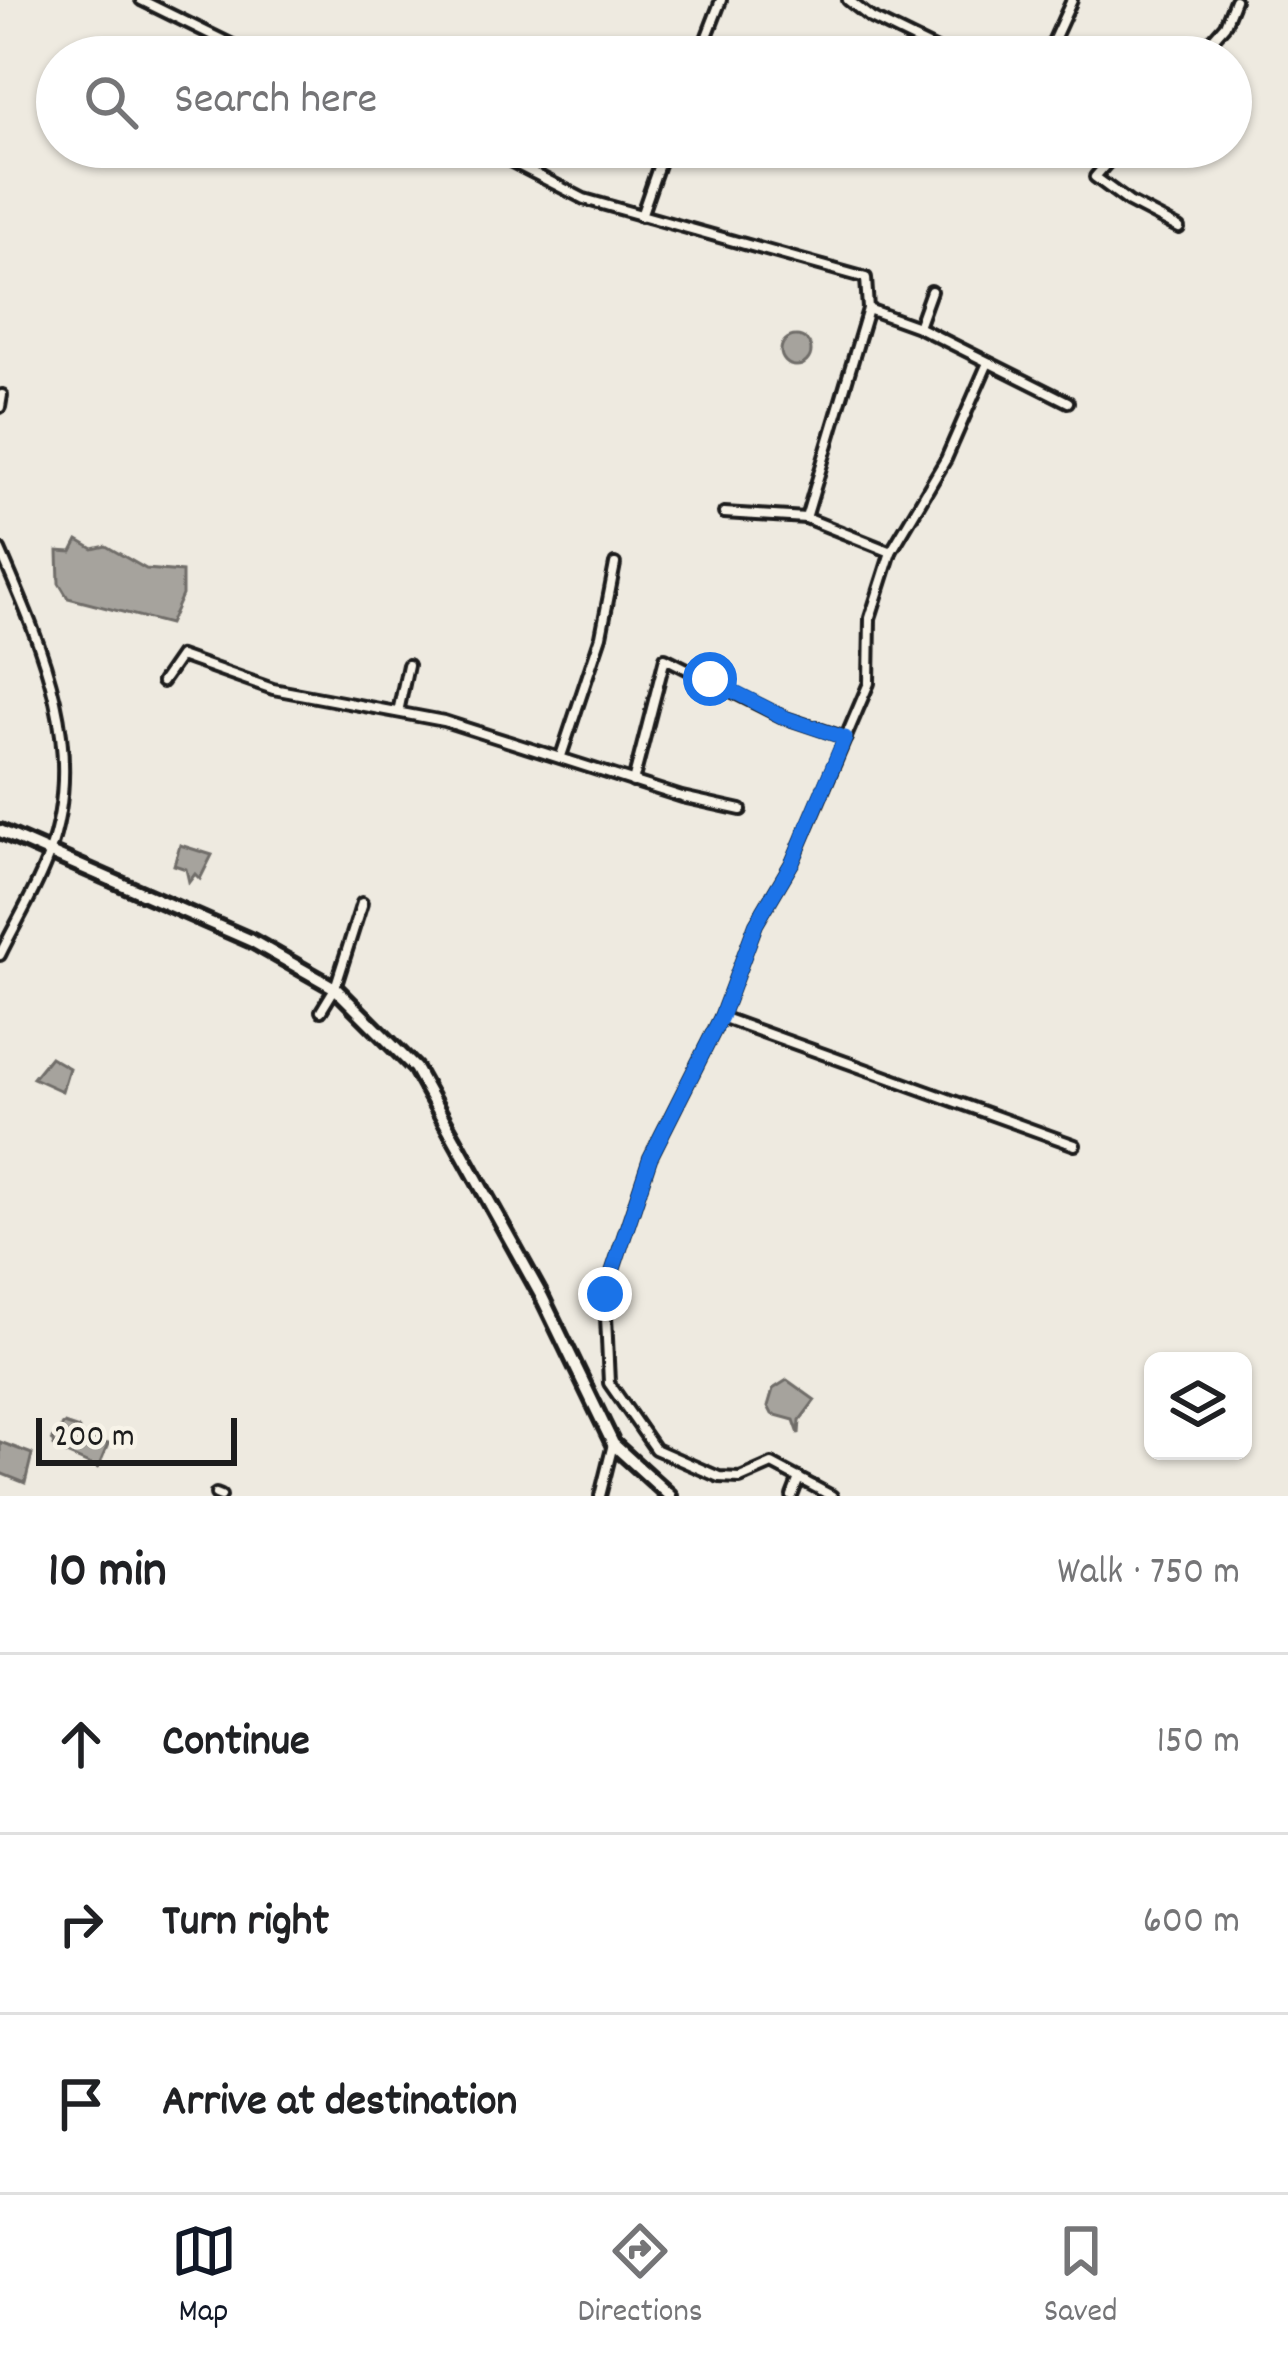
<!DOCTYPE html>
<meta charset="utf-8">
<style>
:root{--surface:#fff;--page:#f6f6f6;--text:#202124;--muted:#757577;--line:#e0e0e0;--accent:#111827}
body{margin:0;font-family:Dekko,sans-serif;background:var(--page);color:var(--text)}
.controls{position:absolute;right:36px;bottom:36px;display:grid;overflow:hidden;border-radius:18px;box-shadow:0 3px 9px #0004}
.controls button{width:108px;height:108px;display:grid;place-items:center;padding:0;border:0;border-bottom:3px solid var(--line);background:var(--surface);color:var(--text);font:60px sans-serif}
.scale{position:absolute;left:36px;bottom:30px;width:201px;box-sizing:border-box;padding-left:12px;border:6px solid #1c1c1c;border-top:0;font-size:33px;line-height:42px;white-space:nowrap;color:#1c1c1c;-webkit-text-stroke:9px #f7f3e8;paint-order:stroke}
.stop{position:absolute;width:36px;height:36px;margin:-27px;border:9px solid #1a73e8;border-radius:50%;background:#fff}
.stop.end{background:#1a73e8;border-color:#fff;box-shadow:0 3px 12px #0008}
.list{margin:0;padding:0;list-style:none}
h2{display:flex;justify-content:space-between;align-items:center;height:156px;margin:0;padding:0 48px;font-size:51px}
h2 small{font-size:39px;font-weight:400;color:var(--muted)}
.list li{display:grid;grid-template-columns:78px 1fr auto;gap:36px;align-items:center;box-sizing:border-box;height:180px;padding:0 48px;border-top:3px solid var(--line)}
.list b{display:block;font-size:45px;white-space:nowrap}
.list em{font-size:39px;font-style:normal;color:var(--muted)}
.icon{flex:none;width:66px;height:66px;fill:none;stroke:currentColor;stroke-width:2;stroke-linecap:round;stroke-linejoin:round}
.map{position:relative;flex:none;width:1288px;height:1496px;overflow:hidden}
.search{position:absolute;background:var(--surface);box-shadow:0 3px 9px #0004;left:36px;right:36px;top:36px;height:132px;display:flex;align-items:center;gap:30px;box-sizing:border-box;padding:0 42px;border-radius:66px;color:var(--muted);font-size:45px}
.sheet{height:696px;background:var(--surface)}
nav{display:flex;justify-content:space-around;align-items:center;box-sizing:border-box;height:168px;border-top:3px solid var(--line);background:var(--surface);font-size:33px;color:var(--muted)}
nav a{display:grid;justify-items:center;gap:6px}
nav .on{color:var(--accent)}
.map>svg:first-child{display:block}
</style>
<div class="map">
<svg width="1288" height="1496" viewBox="0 0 1288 1496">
<rect width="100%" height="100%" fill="#eeeae0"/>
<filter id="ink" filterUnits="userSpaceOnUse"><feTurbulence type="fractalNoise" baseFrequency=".00833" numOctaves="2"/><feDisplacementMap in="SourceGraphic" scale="24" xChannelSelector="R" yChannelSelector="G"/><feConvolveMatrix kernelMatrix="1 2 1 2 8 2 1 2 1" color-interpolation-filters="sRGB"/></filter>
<g filter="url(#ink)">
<g fill="#a6a39d" stroke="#6f6d69" stroke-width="3">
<circle cx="796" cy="351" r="15"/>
<polygon points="78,540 93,549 106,546 146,569 182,572 182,595 169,624 68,598 59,583 58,551 72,552"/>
<polygon points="180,845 212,855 200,879 195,874 189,882 186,869 174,865"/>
<polygon points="50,1057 69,1068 62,1091 33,1078"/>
<polygon points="787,1380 815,1400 800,1420 799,1434 794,1420 772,1414 768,1406 773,1389"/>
<polygon points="64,1424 79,1429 78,1435 108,1444 98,1468 55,1449 52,1439"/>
<polygon points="0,1442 32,1454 25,1483 0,1473"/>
</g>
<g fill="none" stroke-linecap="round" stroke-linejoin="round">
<defs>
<g id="minor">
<polyline points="141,0 257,57"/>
<polyline points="848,0 871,18 951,57"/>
<polyline points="699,57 721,0"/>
<polyline points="1046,57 1072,0"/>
<polyline points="1197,57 1225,25 1235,0"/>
<polyline points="483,147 584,199 866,278 868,309 806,518"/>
<polyline points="1121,147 1095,177 1129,202 1179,228"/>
<polyline points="641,216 665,147"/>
<polyline points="868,309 918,327 1068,402"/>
<polyline points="918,327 931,291"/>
<polyline points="0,407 2,395"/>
<polyline points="724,513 806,518 891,552"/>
<path d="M0 550C42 647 87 748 49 854 37 889 16 922 0 955"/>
<polyline points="162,682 180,656 273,689 444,721 682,797 741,810"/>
<polyline points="398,712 408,665"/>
<polyline points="561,756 601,636 615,564"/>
<polyline points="633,782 665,658 783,717 846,738"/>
<polyline points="321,1011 335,988 362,903"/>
<polyline points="721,1017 1075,1145"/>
<polyline points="216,1494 221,1496"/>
<polyline points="600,1496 613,1444"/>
<polyline points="792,1496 799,1478"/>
<polyline points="832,1496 772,1464 740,1478 719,1477 655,1449 609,1383 605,1294 650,1158 721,1017 756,924 793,861 869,683 870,618 891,552 946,459 987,365"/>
</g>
<polyline id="secondary" points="0,831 252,941 335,988 415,1068 542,1297 613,1444 670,1496"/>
</defs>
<use href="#minor" stroke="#1c1c1c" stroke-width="16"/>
<use href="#secondary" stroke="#1c1c1c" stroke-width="20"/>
<use href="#minor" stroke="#f7f3e8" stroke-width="8"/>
<use href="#secondary" stroke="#f7f3e8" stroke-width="10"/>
</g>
</g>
<g fill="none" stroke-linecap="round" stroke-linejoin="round" filter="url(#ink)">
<polyline stroke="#1a73e8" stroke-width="15" points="605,1294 650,1158 721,1017 756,924 793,861 845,738 783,717 710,679"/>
</g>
</svg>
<div class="controls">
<button><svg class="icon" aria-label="layers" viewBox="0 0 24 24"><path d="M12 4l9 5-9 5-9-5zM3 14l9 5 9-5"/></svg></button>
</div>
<div class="scale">200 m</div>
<div class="stop" style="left:710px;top:679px"></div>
<div class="stop end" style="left:605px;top:1294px"></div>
<div class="search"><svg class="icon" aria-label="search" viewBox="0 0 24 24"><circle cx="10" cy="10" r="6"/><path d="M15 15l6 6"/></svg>Search here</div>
</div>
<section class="sheet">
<h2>10 min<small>Walk · 750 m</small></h2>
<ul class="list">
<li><svg class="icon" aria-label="ahead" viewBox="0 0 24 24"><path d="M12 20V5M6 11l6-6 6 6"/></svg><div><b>Continue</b></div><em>150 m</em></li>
<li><svg class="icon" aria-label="right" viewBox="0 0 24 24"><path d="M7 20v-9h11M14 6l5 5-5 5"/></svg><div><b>Turn right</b></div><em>600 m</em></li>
<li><svg class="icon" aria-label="arrive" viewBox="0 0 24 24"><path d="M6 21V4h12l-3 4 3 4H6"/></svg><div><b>Arrive at destination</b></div></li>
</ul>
</section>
<nav>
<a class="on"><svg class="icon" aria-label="map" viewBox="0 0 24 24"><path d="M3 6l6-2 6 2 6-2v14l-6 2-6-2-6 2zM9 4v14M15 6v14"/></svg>Map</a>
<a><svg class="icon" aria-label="directions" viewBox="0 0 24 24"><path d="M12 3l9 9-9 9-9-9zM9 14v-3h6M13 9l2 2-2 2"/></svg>Directions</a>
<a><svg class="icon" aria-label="saved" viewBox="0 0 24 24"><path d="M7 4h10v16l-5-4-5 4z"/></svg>Saved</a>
</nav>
